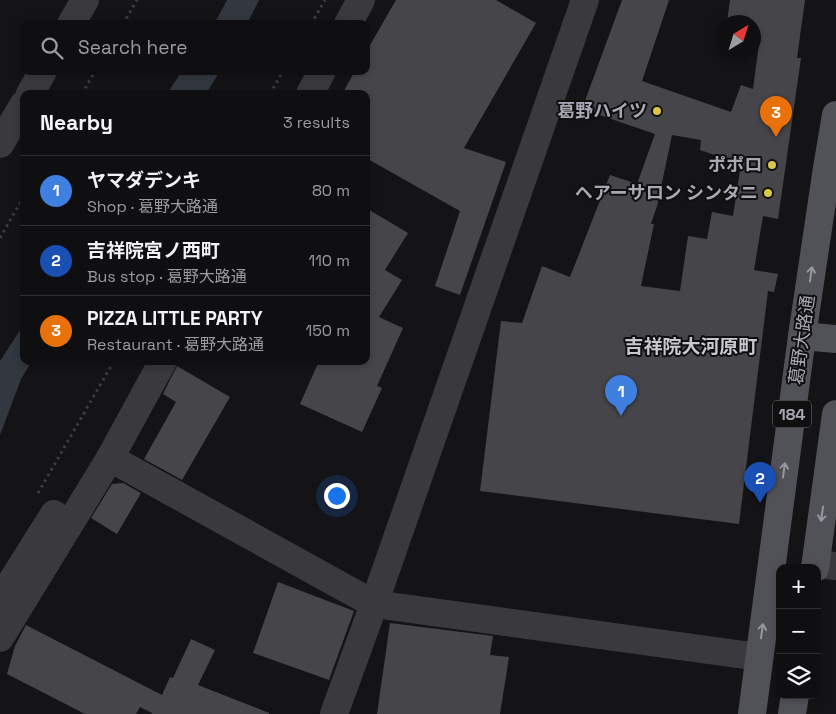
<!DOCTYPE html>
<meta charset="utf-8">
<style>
:root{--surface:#0f0e10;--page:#181719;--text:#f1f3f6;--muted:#9b9c9f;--line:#2f2e30;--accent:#8c9099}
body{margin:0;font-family:"Space Grotesk","Noto Sans JP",sans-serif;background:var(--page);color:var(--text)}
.controls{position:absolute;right:15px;bottom:15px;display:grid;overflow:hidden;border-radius:10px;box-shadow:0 2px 8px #0003}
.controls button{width:45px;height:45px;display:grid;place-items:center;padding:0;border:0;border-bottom:1px solid var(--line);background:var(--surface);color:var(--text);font:25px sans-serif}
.compass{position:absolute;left:716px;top:15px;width:45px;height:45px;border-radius:50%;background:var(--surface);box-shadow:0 2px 8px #0003;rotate:38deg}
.you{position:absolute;left:336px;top:495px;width:18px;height:18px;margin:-12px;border:4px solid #fff;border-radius:50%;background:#1a73e8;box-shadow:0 0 0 8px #1a73e833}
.badge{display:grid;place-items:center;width:32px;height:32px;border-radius:50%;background:var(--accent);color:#fff;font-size:16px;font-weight:700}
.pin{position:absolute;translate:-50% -41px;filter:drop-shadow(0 1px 2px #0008)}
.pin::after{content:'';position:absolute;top:26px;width:18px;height:15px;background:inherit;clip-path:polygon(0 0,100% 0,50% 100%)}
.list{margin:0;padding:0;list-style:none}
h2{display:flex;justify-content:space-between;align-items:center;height:65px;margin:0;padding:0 20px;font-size:21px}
h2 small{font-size:16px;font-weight:400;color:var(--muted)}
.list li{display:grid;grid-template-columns:32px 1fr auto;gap:15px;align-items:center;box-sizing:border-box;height:70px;padding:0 20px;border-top:1px solid var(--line)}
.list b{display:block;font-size:19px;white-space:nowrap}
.list p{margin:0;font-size:16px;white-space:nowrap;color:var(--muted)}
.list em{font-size:16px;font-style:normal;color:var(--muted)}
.icon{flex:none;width:28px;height:28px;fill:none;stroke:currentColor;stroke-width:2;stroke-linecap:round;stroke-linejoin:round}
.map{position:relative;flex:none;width:836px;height:714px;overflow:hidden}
.search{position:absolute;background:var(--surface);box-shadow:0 2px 8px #0003;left:20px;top:20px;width:350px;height:55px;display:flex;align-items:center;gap:12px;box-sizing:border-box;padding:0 18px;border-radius:10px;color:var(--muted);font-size:19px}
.panel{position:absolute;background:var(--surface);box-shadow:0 2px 8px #0003;left:20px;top:90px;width:350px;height:275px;border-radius:10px}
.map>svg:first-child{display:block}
</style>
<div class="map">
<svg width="836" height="714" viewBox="0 0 836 714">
<rect width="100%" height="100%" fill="#141315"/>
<g fill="#323740">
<polygon points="227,0 259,0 247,24 214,24"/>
<polygon points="182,71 220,71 206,94 167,94"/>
<polygon points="24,324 24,361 32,361 21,379 0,435 0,361"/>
</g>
<g fill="#46464a" fill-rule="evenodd">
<polygon points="396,0 496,0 536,23 464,148 506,162 460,295 435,286 460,211 366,158 366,94 342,94 355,71 366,71 366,52"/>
<path d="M622 0H669L642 81 731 112 741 85 753 89 760 36 754 35V22H727L730 0H805L797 58H801L778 219 763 216 754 270 778 274 774 292 768 291 739 524 480 491 501 321 522 323 542 266 570 277 610 175 637 184 655 134 582 109ZM672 135 701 140 700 150 741 164 733 216 712 212 707 239 688 236 680 291 641 286 654 224H651L657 206Z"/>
<polygon points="366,208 408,233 385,270 402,280 379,317 403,328 377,386 382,388 362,432 300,404 319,361 366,361"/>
<polygon points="177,366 230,397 182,480 144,459 176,402 163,394"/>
<polygon points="123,483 141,493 117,534 91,518 112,484"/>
<polygon points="278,582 354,611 329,680 253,653"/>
<polygon points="390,623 493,636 490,655 509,657 500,714 377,714"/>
<polygon points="26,625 162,695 170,677 173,678 191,639 215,650 198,685 269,713 269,714 152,714 152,713 140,707 136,714 85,714 7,674 15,646"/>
</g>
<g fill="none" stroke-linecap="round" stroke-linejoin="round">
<g stroke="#3d3d42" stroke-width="3" stroke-dasharray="2.5 4" stroke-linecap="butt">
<polyline points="123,24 137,0"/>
<polyline points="311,24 325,0"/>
<polyline points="82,94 95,71"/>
<polyline points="270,94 283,71"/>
<polyline points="0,238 24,196"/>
<polyline points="38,493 114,361"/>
</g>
<g stroke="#3a3a3e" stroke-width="28">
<polyline points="71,24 85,0"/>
<polyline points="348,24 361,0"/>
<polyline points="30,94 43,71"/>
<polyline points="310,94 322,71"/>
<polyline points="0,144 24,104"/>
<polyline points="110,458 374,604 759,657"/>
<polyline points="816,564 836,566"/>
<polyline points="0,600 54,514"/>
<polyline points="0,638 110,458 163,361"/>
<polyline points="334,714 374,604 585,0"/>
</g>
<g stroke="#515158" stroke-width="28">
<polyline points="802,336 836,339"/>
<polyline points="815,568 836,414"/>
<polyline points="752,714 802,336 827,168 836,115"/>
<polyline points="792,714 795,695"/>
</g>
</g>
<defs><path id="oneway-shaft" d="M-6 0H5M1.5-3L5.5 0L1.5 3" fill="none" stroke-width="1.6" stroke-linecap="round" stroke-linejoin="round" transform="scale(1.25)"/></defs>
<g stroke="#9697a1">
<use href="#oneway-shaft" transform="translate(811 274) rotate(-82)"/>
<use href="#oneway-shaft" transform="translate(784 470) rotate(-82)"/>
<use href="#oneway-shaft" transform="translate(822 514) rotate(98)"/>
<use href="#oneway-shaft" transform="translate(762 631) rotate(-82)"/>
</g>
<g fill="#dbc746" stroke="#0f0f10" stroke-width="2">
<circle cx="657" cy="111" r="5"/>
<circle cx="772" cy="165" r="5"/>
<circle cx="768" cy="193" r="5"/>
</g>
<g text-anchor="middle" stroke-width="4" stroke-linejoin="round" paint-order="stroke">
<rect fill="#0f0f10" stroke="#797a82" stroke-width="1" x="773" y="400.5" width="38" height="27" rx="4"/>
<g font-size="16" font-weight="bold" fill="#a7a8b3">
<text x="792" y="420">184</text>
</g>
<g font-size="18" font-weight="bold" fill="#a7a8b3" stroke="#0f0f10" text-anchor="end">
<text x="647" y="117">葛野ハイツ</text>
<text x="762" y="171">ポポロ</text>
<text x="758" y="199">ヘアーサロン シンタニ</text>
</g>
<g font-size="18" fill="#a7a8b3" stroke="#0f0f10">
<text transform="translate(802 340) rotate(-82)" y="6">葛野大路通</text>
</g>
<g font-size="19" font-weight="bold" fill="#c7c8d0" stroke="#0f0f10">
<text x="691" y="353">吉祥院大河原町</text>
</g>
</g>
</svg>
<div class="controls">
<button>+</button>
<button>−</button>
<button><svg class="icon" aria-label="layers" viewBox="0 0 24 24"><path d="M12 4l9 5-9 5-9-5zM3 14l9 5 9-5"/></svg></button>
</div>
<svg class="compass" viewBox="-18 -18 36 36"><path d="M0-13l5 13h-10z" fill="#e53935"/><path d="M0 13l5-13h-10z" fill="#9b9c9f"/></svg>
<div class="you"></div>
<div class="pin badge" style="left:621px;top:416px;background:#3f7fe0">1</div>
<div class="pin badge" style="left:760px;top:503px;background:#1a4fb4">2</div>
<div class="pin badge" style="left:776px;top:137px;background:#e8710a">3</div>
<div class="search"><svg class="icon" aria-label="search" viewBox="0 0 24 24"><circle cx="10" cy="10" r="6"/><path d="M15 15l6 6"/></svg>Search here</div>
<section class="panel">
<h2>Nearby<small>3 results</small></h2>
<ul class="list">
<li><span class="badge" style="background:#3f7fe0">1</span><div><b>ヤマダデンキ</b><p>Shop · 葛野大路通</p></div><em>80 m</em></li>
<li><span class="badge" style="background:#1a4fb4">2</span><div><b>吉祥院宮ノ西町</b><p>Bus stop · 葛野大路通</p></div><em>110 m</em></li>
<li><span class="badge" style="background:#e8710a">3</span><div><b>PIZZA LITTLE PARTY</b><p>Restaurant · 葛野大路通</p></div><em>150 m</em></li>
</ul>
</section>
</div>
